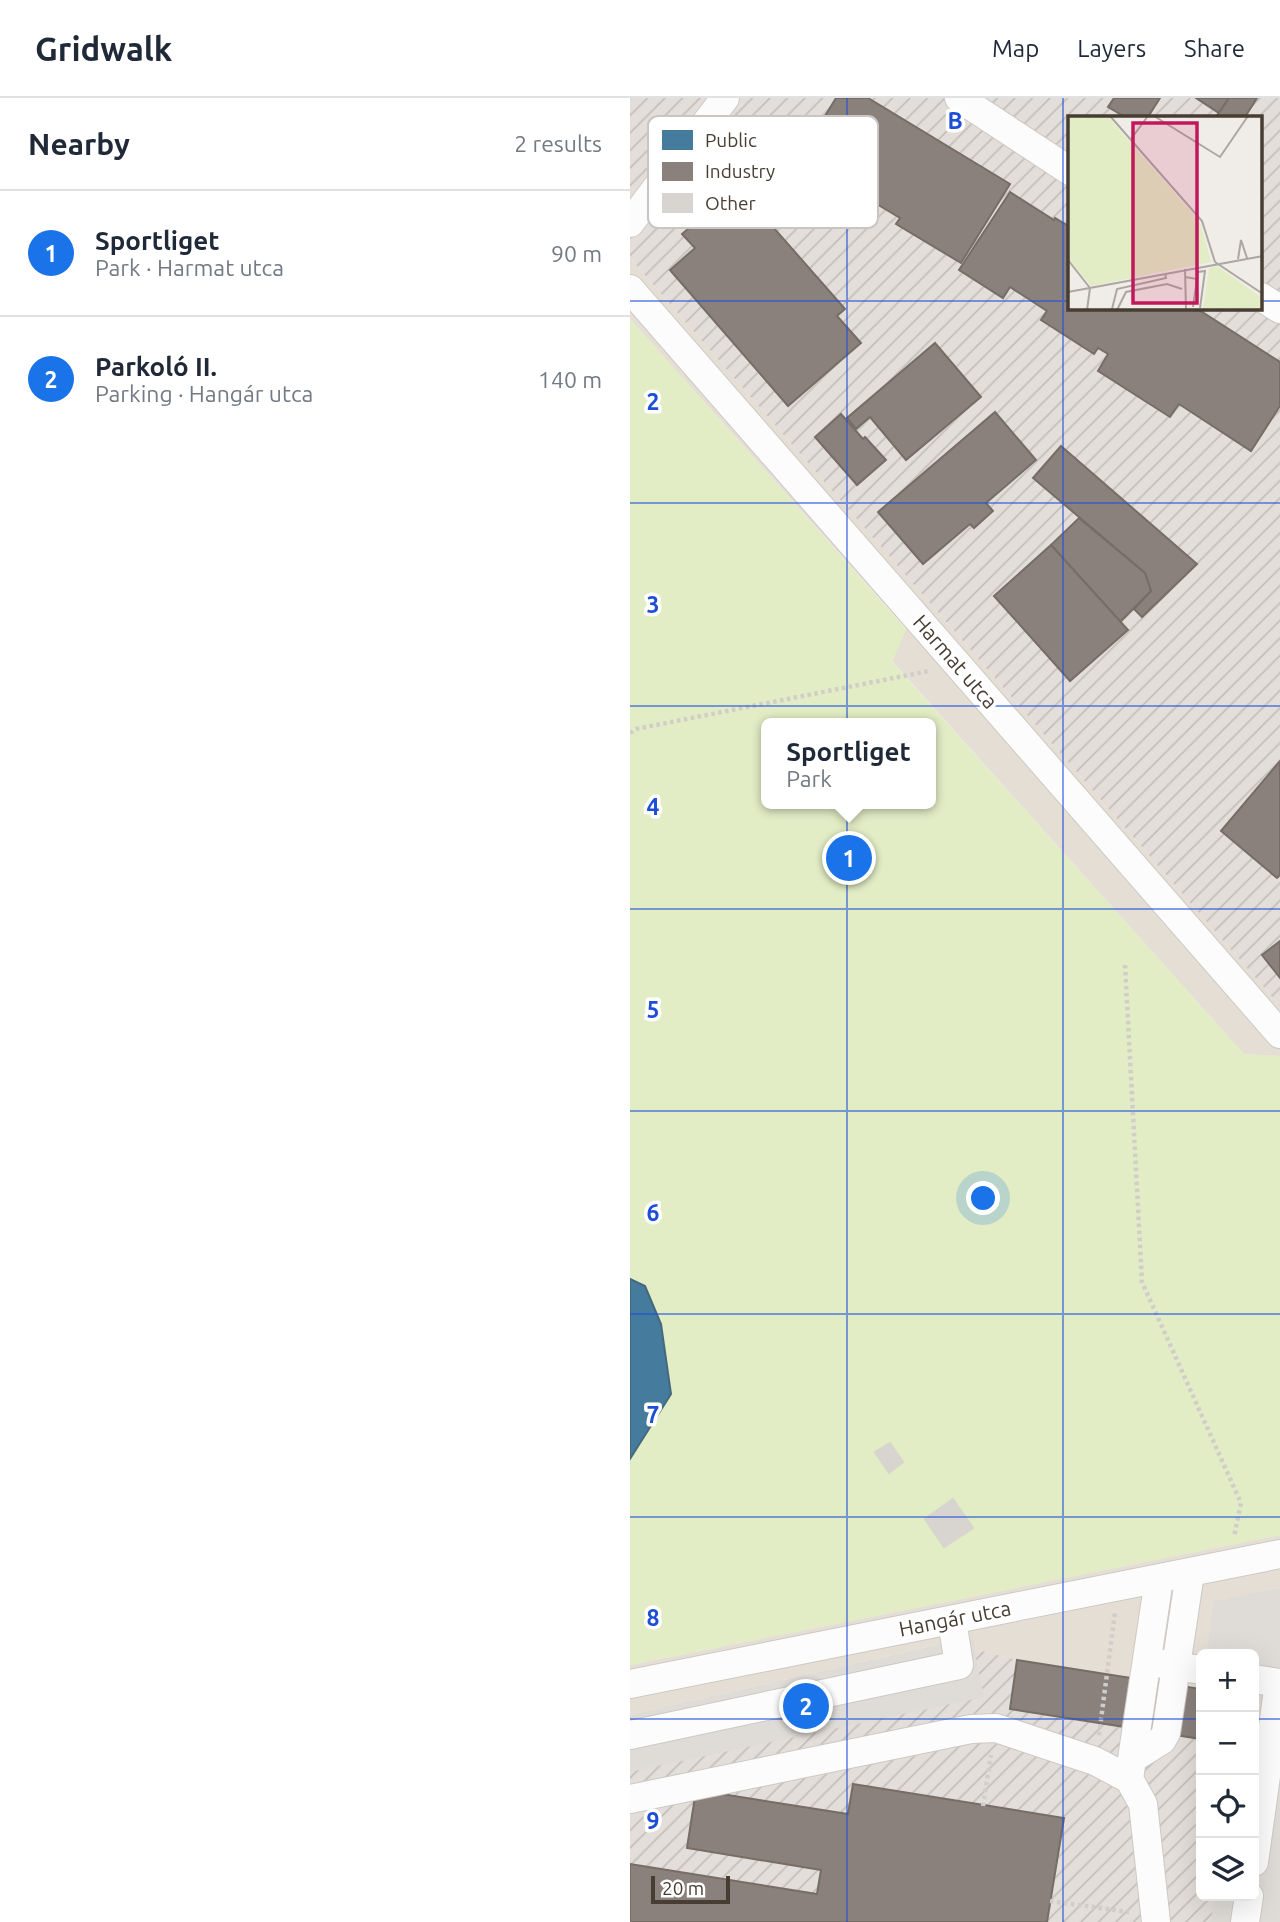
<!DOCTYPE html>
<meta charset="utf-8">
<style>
:root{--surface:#fff;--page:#f6f6f7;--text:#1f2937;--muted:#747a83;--line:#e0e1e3;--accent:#1a73e8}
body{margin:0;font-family:Ubuntu,sans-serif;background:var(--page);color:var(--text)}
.controls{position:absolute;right:21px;bottom:21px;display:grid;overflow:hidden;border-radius:10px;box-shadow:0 7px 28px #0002}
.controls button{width:63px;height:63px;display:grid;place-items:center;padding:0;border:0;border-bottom:2px solid var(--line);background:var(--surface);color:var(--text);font:35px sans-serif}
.scale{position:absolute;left:21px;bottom:18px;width:79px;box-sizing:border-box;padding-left:7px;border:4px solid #473d33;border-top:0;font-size:19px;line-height:24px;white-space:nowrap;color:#473d33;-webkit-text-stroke:5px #fff;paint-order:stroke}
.you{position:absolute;left:354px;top:1101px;width:24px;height:24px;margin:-18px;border:5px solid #fff;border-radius:50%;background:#1a73e8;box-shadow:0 0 0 10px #1a73e833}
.badge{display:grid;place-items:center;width:46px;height:46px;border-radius:50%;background:var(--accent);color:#fff;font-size:23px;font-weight:700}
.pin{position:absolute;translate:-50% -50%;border:4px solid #fff;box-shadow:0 2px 7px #0006}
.popup{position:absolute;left:131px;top:620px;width:175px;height:91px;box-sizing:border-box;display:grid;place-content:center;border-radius:10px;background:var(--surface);filter:drop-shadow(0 2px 5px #0005);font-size:23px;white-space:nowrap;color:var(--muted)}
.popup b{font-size:26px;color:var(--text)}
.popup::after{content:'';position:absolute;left:50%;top:100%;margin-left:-14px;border:14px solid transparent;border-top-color:var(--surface)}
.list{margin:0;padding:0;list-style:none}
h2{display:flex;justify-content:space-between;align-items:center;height:91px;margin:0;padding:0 28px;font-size:30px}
h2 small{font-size:23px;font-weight:400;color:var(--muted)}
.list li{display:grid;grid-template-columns:46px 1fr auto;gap:21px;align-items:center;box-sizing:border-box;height:126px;padding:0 28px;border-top:2px solid var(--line)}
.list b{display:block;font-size:26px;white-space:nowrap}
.list p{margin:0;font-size:23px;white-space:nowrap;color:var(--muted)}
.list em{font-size:23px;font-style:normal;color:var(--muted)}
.icon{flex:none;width:38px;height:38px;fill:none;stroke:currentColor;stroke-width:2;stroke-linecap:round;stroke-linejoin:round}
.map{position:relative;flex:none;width:650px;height:1824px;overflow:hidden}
header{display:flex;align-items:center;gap:42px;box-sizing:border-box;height:98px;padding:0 35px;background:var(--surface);border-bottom:2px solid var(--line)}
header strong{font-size:33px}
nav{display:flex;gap:38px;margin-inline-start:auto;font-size:24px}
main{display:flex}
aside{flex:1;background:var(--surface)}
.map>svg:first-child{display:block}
</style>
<header>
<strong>Gridwalk</strong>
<nav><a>Map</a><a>Layers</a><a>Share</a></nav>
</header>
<main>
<aside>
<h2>Nearby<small>2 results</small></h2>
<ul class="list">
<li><span class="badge">1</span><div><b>Sportliget</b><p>Park · Harmat utca</p></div><em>90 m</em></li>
<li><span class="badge">2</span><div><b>Parkoló II.</b><p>Parking · Hangár utca</p></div><em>140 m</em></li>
</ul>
</aside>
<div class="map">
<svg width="650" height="1824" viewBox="0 0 650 1824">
<defs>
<pattern id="industrial-furrows" width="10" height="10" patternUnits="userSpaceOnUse" patternTransform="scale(1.75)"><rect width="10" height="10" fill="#e3ded9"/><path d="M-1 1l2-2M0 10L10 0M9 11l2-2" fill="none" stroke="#c4bfbb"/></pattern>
</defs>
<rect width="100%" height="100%" fill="#f0ede8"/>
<g fill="#e5ded5">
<polygon points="0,160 650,908 650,958 614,956 262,563 276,530 0,221"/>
<polygon points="650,1437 650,1490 583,1503 577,1556 571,1556 571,1591 387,1562 344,1551 341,1539 0,1617 0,1567"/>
</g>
<g fill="url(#industrial-furrows)" fill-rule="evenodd">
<path d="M0 0H650V908L0 160ZM440 19H631V210H440Z"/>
<polygon points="650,1490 650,1824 0,1824 0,1617 342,1539 344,1551 387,1562 571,1591 571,1798 624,1798 624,1556 577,1556 583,1503"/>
</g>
<path fill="#e2edc5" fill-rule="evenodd" d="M0 221 276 531 262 564 614 956 650 958V1437L0 1567ZM137 625H301V706H137Z"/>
<g fill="#dfdcd8">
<polygon points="650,1490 650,1824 580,1824 586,1798 624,1798 624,1556 577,1556 583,1503"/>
<polygon points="342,1539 354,1599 0,1674 0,1617"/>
</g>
<polygon fill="#457b9d" stroke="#46687d" stroke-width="2" points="0,1181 15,1188 31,1226 41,1296 0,1361"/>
<g fill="#8a817c" stroke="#766d66" stroke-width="2">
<polygon points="206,0 238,0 380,86 331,165 266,126 270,120 187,70 191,64 173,54"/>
<polygon points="484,0 530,0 518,19 495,19 478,9"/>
<polygon points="566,0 599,0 589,15"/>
<polygon points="599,0 627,0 615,19 586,19"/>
<polygon points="107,88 215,211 207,218 231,245 158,308 40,172 65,150 52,136"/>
<polygon points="380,94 424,122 425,120 440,129 440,210 566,210 650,264 650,308 621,353 549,306 540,319 468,273 478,256 468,250 464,256 411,222 417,213 380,189 373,200 329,172"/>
<polygon points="305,245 351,299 276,362 240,319 226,331 217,320"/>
<polygon points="365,314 406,362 356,405 363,413 344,430 340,426 293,466 248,414"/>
<polygon points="211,316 233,341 235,339 256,362 227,387 185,339"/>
<polygon points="431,348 567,466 512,519 504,511 521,493 515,475 403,380"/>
<polygon points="449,420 515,475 521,493 490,524 421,447"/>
<polygon points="421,447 498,532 440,583 364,498"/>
<polygon points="650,663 650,777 647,780 591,733"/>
<polygon points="650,843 650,880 632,857"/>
<polygon points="387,1562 571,1591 571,1641 380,1611"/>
<polygon points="223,1686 434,1720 417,1824 0,1824 0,1766 187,1796 191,1772 57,1750 66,1692 218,1716"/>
</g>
<g fill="#d8d4cf" stroke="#d8d4ce" stroke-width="2">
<polygon points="260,1345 273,1364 259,1375 245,1354"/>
<polygon points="323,1401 343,1430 314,1449 295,1421"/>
</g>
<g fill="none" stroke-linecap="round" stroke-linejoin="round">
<defs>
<g id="minor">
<polyline points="329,0 440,73"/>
<polyline points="0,125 95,0"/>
<polyline points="0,191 650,936"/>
<polyline points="631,199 650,211"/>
<polyline points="527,1565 571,1572"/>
<polyline points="624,1581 649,1585 624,1764"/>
<polyline points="0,1586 650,1456"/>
<polyline points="0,1637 329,1567 322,1522"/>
<polyline points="503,1660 532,1642 536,1635 560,1475"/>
<polyline points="0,1701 341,1631 366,1630 465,1663 499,1681"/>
<polyline points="526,1824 513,1706 499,1681 529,1481"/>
<polyline points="615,1824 619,1798"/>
</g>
</defs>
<use href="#minor" stroke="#cdc9c4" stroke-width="30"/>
<g stroke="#d1cdc9" stroke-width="4.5" stroke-dasharray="3.5 3.5" stroke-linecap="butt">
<polyline points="0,635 6,631 299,573"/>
<polyline points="495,867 512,1184 611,1405 604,1439"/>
<polyline points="469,1637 485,1514"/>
<polyline points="353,1708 361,1657"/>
<polyline points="420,1803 499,1814"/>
</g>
<use href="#minor" stroke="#fdfcfc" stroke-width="28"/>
</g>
<path fill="none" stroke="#1d4ed8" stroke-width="2" stroke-opacity="0.55" d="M217 0V1824M433 0V1824M0 203H440M631 203H650M0 405H650M0 608H650M0 811H650M0 1013H650M0 1216H650M0 1419H650M0 1621H571M624 1621H650"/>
<g text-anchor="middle" stroke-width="7" stroke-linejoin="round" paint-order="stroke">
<g font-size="21" fill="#473d33" stroke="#fff">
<text transform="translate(325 564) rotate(49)" y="7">Harmat utca</text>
<text transform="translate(325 1521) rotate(-11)" y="7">Hangár utca</text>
</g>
</g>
<g transform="translate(438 18)">
<rect width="194" height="194" fill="#f0ede8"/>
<path d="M149 150 141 194H135L141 152Z" fill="#e2edc5"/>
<path d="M0 0H39L132 106 143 146 23 170 0 142ZM149 150 194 182 192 194H141Z" fill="#e2edc5"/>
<path fill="none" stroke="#aca7a0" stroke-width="2" d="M42 0 134 105 147 146M86 0 152 41 180 0M63 23 80 0M170 143 173 124 179 142M0 144 22 172M147 146 195 178M117 153 118 194M117 161 129 163 125 191M129 163 130 156 137 155 132 192M0 176 195 140M44 193 49 173 98 162 97 157M19 194 22 172M49 194 58 176 99 168 114 173"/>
<path fill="#c2185b" fill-opacity="0.15" stroke="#c2185b" stroke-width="3.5" d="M65 7H129V187H65Z"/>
<rect width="194" height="194" fill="none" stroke="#473d33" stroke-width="3.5"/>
</g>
<rect x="18" y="18" width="230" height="112" rx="10" fill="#fff" stroke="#c8c5c2" stroke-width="2"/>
<rect x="32" y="32" width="31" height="20" fill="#457b9d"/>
<rect x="32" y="64" width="31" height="19" fill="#8a817c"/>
<rect x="32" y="95" width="31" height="20" fill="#d8d4cf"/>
<g font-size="19" fill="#473d33">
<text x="75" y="49">Public</text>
<text x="75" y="80">Industry</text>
<text x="75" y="112">Other</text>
</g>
<g font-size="23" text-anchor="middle" font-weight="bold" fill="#1d4ed8" stroke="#fff" stroke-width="7" stroke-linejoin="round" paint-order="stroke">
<text x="325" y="31">B</text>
<text x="23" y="312">2</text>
<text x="23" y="515">3</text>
<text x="23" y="717">4</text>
<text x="23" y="920">5</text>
<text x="23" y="1123">6</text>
<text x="23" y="1325">7</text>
<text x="23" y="1528">8</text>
<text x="23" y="1731">9</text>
</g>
</svg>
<div class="controls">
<button>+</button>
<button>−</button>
<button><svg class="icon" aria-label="locate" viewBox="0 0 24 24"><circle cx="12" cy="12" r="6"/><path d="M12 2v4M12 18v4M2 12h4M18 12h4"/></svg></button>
<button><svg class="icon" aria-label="layers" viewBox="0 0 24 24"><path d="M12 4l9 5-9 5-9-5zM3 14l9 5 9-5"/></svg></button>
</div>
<div class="scale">20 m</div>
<div class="you"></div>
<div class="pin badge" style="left:219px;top:760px">1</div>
<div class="popup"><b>Sportliget</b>Park</div>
<div class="pin badge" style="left:176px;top:1608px">2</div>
</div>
</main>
